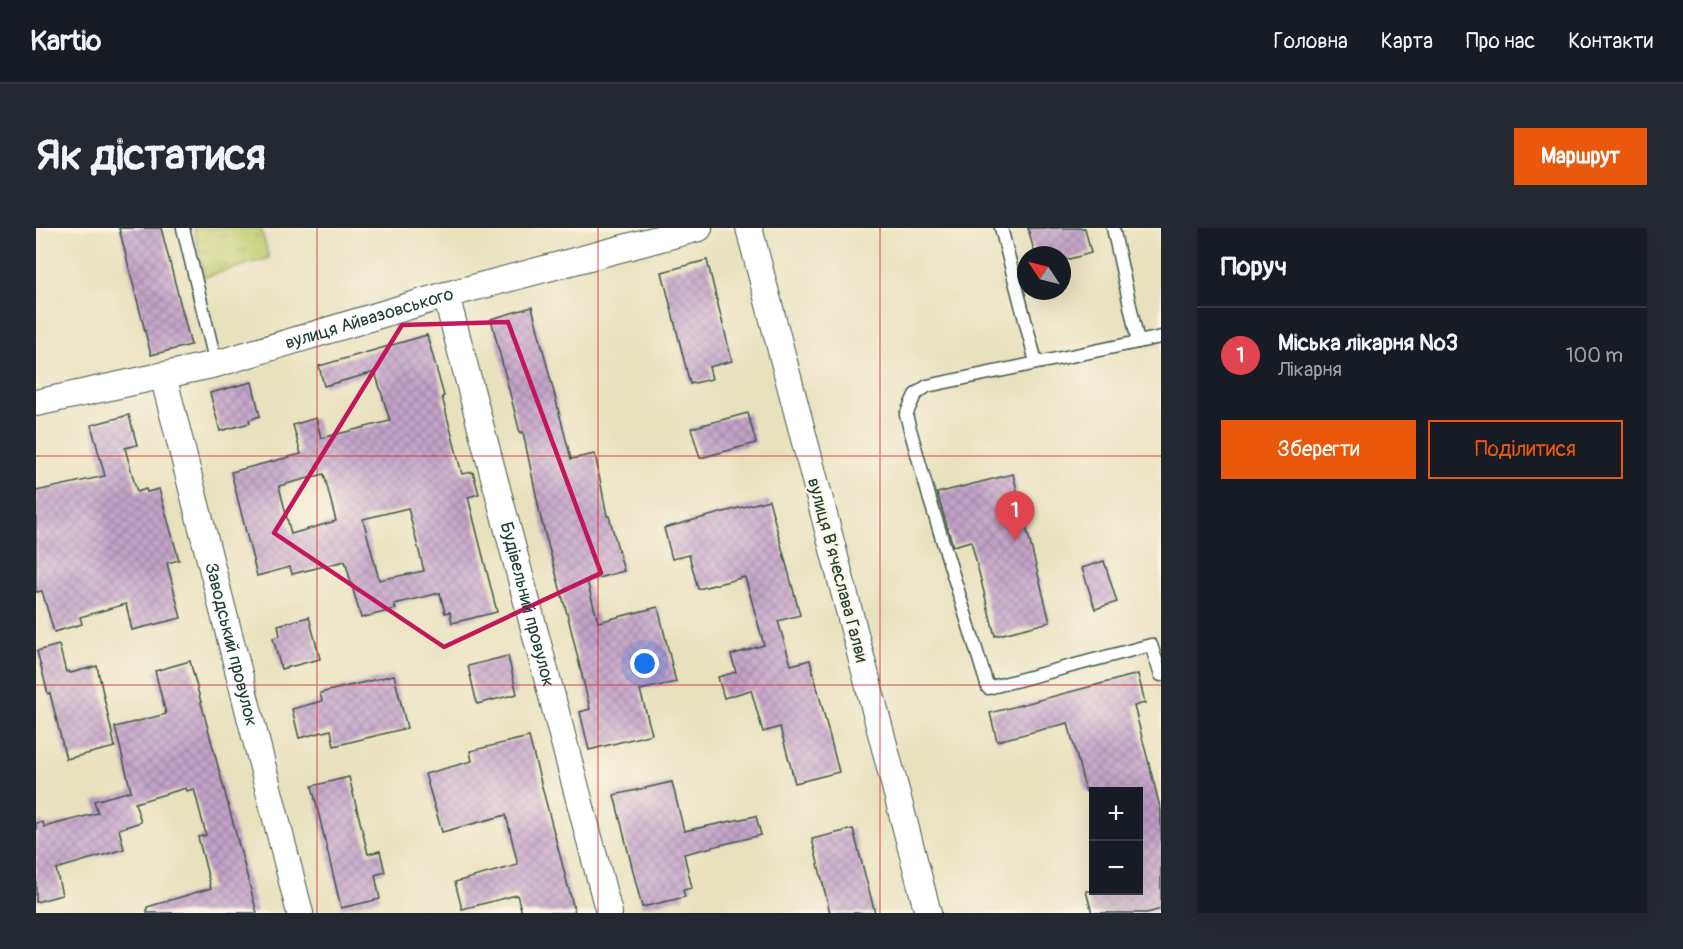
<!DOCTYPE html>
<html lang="uk">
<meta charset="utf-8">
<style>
:root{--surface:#171b24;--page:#242831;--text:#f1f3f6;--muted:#9ea1a6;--line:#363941;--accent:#ea580c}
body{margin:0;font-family:Pangolin,sans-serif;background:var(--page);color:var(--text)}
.controls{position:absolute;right:18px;bottom:18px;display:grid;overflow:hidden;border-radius:0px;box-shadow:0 6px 24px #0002}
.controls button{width:54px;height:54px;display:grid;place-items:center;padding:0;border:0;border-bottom:2px solid var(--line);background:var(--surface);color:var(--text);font:30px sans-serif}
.compass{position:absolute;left:981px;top:18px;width:54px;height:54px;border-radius:50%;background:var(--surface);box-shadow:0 6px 24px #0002;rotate:305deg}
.you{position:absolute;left:609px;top:436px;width:21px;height:21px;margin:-15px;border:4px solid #fff;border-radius:50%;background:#1a73e8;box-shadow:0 0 0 9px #1a73e833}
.badge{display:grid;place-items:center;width:39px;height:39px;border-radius:50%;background:var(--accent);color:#fff;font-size:20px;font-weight:700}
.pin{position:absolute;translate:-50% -50px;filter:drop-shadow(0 2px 3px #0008)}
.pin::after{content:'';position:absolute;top:32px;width:21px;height:18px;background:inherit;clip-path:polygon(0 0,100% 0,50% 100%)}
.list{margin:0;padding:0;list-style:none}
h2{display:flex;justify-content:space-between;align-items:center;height:78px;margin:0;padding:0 24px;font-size:26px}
h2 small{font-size:20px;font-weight:400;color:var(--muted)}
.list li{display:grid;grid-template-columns:39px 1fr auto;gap:18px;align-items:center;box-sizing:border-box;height:96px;padding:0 24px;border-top:2px solid var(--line)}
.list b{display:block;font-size:22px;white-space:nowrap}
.list p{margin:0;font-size:20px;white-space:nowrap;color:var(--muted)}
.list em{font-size:20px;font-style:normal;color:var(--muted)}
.actions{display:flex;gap:12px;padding:18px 24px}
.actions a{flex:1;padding:14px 0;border:2px solid var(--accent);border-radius:0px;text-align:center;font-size:21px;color:var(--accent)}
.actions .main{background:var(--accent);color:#fff}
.map{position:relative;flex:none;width:1125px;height:685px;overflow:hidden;border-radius:0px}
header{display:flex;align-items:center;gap:36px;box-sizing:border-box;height:84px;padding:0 30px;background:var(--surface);border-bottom:2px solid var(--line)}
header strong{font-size:28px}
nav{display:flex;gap:33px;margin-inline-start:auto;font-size:21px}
.intro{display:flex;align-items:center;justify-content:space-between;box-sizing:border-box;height:144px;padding:0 36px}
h1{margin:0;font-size:42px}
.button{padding:15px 27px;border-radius:0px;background:var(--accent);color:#fff;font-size:21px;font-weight:700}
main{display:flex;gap:36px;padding:0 36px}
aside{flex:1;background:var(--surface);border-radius:0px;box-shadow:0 6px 24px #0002}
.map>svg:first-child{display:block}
</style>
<header>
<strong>Kartio</strong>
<nav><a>Головна</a><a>Карта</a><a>Про нас</a><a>Контакти</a></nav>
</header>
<div class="intro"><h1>Як дістатися</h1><a class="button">Маршрут</a></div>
<main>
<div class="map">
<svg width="1125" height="685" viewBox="0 0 1125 685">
<defs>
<pattern id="grass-tufts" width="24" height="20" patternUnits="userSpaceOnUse" patternTransform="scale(1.5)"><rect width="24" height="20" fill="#c1cd6f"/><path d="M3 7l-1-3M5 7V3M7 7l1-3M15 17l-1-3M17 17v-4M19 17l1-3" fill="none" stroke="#9ca85c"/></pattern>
<pattern id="building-cross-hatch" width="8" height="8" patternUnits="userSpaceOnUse" patternTransform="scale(1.5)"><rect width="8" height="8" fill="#c3a2c9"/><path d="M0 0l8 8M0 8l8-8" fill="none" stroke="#9e85a4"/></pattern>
</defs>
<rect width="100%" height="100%" fill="#fcf5e5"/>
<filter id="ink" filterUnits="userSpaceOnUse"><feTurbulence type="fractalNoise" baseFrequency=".0167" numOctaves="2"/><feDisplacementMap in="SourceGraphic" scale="12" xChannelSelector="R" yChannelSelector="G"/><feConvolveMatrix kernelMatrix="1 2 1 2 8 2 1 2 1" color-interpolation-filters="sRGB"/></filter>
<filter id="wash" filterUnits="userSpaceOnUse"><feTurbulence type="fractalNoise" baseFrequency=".008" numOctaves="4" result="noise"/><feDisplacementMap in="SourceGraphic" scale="24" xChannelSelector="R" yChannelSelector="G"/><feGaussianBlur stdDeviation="1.35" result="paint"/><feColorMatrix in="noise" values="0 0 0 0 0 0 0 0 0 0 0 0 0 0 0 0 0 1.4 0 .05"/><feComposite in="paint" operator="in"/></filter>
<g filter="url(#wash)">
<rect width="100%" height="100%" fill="#e8e1be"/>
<polygon fill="url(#grass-tufts)" stroke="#708552" stroke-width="1.5" points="158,0 225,0 233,30 168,49"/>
<g id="blocks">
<g fill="url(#building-cross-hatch)" fill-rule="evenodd">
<polygon points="83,0 125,0 155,117 115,127"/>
<polygon points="992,0 1049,0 1055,25 1026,33 1026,27 999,27"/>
<polygon points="671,32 696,133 673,139 676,151 654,156 626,44"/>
<polygon points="496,79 535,231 559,226 571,288 573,288 588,343 551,353 562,394 622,379 640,454 604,462 616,506 553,522 544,484 554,481 533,393 505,291 487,204 484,205 455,91"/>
<path d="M391 107 408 168 406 169 426 246 437 244 443 266 432 269 461 384 416 395 414 384 409 385 404 365 358 376 360 381 325 390 309 333 256 346 254 339 221 348 195 244 265 226 257 197 280 190 285 210 354 193 339 144 288 158 283 138ZM288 246 300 293 255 306 243 258ZM372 280 388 343 343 352 327 291Z"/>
<polygon points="216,154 224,188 213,192 214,195 184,203 174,165"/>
<polygon points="712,185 720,215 664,230 655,200"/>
<polygon points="93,187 101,217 89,220 101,264 110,261 111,264 123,261 143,332 131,335 145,390 96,402 90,376 44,389 46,396 18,404 6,363 0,364 0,263 69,248 55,197"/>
<polygon points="977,246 1014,394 959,408 935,313 917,318 901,265"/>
<polygon points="733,272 764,387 742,393 755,437 774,432 803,544 759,555 744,499 727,504 715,462 688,470 682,449 700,444 695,427 728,417 709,349 662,361 653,327 636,331 628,300"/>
<polygon points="1068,333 1081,374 1059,381 1046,340"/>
<polygon points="273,389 284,431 245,441 237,410 244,408 242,397"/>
<polygon points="23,417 30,444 33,443 34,445 61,438 79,519 30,531 14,465 12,466 1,423"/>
<polygon points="472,428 481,466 441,476 432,438"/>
<polygon points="154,433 221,685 111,685 111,679 175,660 162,609 170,607 158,561 151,563 150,560 99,575 105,594 83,601 88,621 20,641 26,667 0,674 0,595 7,594 8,599 62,585 58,573 95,563 79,499 130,486 119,443"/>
<polygon points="1102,446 1109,475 1098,478 1125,583 1125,681 1111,685 1056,685 1050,663 1102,663 1102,564 1050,564 1032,495 961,513 954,485"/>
<polygon points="358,447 371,500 298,518 295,502 263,510 256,481 286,473 284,465"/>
<polygon points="493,509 539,685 486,685 481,667 426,681 419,654 482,637 470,587 406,604 389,546 436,533 434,523"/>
<polygon points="313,549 332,626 344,623 349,644 339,647 344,671 305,680 276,558"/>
<polygon points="636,554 648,603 720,588 725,607 648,626 656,660 647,662 649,669 606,679 578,567"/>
<polygon points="817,601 839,685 794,685 776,611"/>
</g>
</g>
</g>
<g filter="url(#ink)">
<use href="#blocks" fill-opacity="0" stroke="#3d5649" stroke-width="1.5"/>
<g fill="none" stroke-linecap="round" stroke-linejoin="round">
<defs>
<g id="service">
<polyline points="147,0 180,136"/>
<polyline points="965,0 1000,134"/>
<polyline points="1077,0 1102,114 891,158 879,167 870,187 894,272 952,460 1115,417 1125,447"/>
<polyline points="1102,114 1125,109"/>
</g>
<g id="minor">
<polyline points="713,0 892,685"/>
<path id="s1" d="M410 67 573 685"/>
<path id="s2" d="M127 147 264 685"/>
<path id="s3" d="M0 175 180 136 410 67 663 0"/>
</g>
</defs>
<use href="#service" stroke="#3d5649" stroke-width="15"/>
<use href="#minor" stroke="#3d5649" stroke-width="28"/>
<use href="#service" stroke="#fff" stroke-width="12"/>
<use href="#minor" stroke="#fff" stroke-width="26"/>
</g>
</g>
<path fill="none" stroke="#c2185b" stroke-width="4.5" stroke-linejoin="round" d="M472 94 565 345 408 419 238 305 366 97Z"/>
<path fill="none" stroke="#d62828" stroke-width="1.5" stroke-opacity="0.55" d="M281 0V685M562 0V685M844 0V685M0 228H1125M0 457H1125"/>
<g text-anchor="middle" stroke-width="4.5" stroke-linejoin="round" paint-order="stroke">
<g font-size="18" fill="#1f3d34" stroke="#fcf5e5">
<text dy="6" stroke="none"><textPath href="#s3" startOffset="344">вулиця Айвазовського</textPath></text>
<text transform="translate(802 342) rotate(75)" y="6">вулиця Вʼячеслава Галви</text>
<text dy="6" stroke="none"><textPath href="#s1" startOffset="320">Будівельний провулок</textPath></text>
<text dy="6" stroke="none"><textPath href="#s2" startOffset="278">Заводський провулок</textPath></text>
</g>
</g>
</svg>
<div class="controls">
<button>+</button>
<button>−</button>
</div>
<svg class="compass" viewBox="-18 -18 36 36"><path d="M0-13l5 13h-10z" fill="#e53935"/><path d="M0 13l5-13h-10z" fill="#9ea1a6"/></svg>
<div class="you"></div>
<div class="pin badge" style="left:979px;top:313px;background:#e0444e">1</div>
</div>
<aside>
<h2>Поруч<small></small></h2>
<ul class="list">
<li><span class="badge" style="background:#e0444e">1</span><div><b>Міська лікарня №3</b><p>Лікарня</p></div><em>100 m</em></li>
</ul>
<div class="actions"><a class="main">Зберегти</a><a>Поділитися</a></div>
</aside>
</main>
